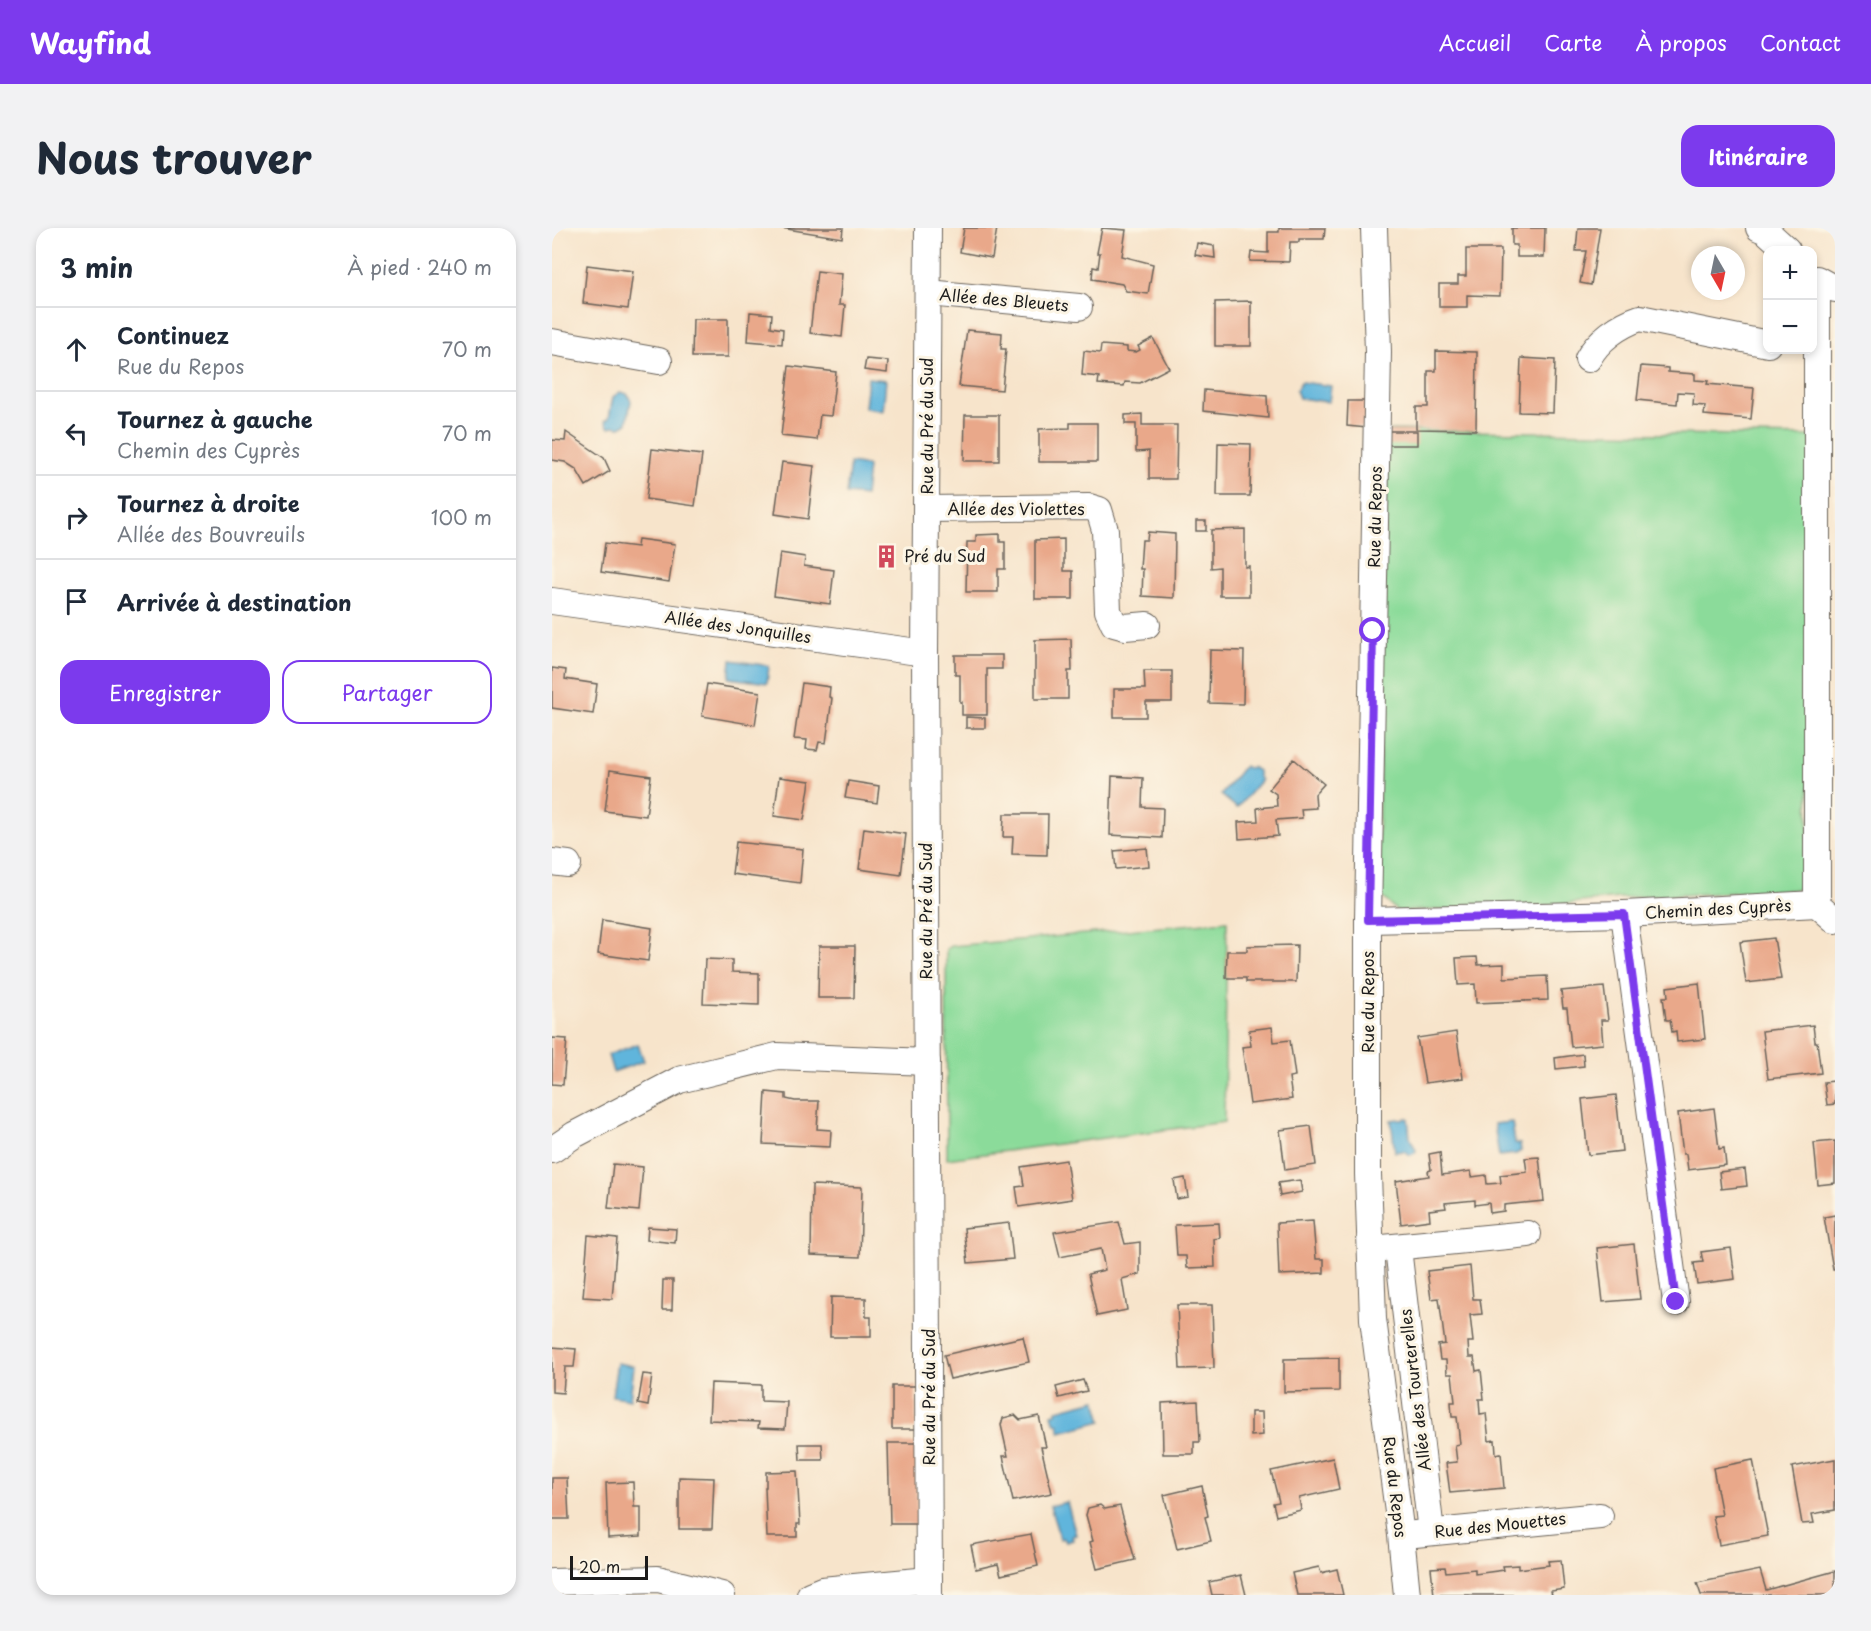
<!DOCTYPE html>
<html lang="fr">
<meta charset="utf-8">
<style>
:root{--surface:#fff;--page:#f2f2f3;--text:#1f2937;--muted:#747a83;--line:#e0e1e3;--accent:#7c3aed}
body{margin:0;font-family:"Playpen Sans",sans-serif;background:var(--page);color:var(--text)}
.controls{position:absolute;right:18px;top:18px;display:grid;overflow:hidden;border-radius:12px;box-shadow:0 3px 9px #0003}
.controls button{width:54px;height:54px;display:grid;place-items:center;padding:0;border:0;border-bottom:2px solid var(--line);background:var(--surface);color:var(--text);font:30px sans-serif}
.compass{position:absolute;left:1139px;top:18px;width:54px;height:54px;border-radius:50%;background:var(--surface);box-shadow:0 3px 9px #0003;rotate:171deg}
.scale{position:absolute;left:18px;bottom:15px;width:78px;box-sizing:border-box;padding-left:6px;border:3px solid #1c1c1c;border-top:0;font-size:16px;line-height:21px;white-space:nowrap;color:#1c1c1c;-webkit-text-stroke:4px #fcf5e5;paint-order:stroke}
.stop{position:absolute;width:18px;height:18px;margin:-14px;border:4px solid #7c3aed;border-radius:50%;background:#fff}
.stop.end{background:#7c3aed;border-color:#fff;box-shadow:0 2px 6px #0008}
.list{margin:0;padding:0;list-style:none}
h2{display:flex;justify-content:space-between;align-items:center;height:78px;margin:0;padding:0 24px;font-size:26px}
h2 small{font-size:20px;font-weight:400;color:var(--muted)}
.list li{display:grid;grid-template-columns:39px 1fr auto;gap:18px;align-items:center;box-sizing:border-box;height:84px;padding:0 24px;border-top:2px solid var(--line)}
.list b{display:block;font-size:22px;white-space:nowrap}
.list p{margin:0;font-size:20px;white-space:nowrap;color:var(--muted)}
.list em{font-size:20px;font-style:normal;color:var(--muted)}
.actions{display:flex;gap:12px;padding:18px 24px}
.actions a{flex:1;padding:14px 0;border:2px solid var(--accent);border-radius:18px;text-align:center;font-size:21px;color:var(--accent)}
.actions .main{background:var(--accent);color:#fff}
.icon{flex:none;width:33px;height:33px;fill:none;stroke:currentColor;stroke-width:2;stroke-linecap:round;stroke-linejoin:round}
.map{position:relative;flex:none;width:1283px;height:1367px;overflow:hidden;border-radius:18px}
header{display:flex;align-items:center;gap:36px;box-sizing:border-box;height:84px;padding:0 30px;background:var(--accent);color:#fff}
header strong{font-size:28px}
nav{display:flex;gap:33px;margin-inline-start:auto;font-size:21px}
.intro{display:flex;align-items:center;justify-content:space-between;box-sizing:border-box;height:144px;padding:0 36px}
h1{margin:0;font-size:42px}
.button{padding:15px 27px;border-radius:18px;background:var(--accent);color:#fff;font-size:21px;font-weight:700}
main{display:flex;gap:36px;padding:0 36px}
aside{flex:1;background:var(--surface);border-radius:18px;box-shadow:0 3px 9px #0003}
.map>svg:first-child{display:block}
</style>
<header>
<strong>Wayfind</strong>
<nav><a>Accueil</a><a>Carte</a><a>À propos</a><a>Contact</a></nav>
</header>
<div class="intro"><h1>Nous trouver</h1><a class="button">Itinéraire</a></div>
<main>
<aside>
<h2>3 min<small>À pied · 240 m</small></h2>
<ul class="list">
<li><svg class="icon" aria-label="ahead" viewBox="0 0 24 24"><path d="M12 20V5M6 11l6-6 6 6"/></svg><div><b>Continuez</b><p>Rue du Repos</p></div><em>70 m</em></li>
<li><svg class="icon" aria-label="left" viewBox="0 0 24 24"><path d="M17 20v-9H6M10 6l-5 5 5 5"/></svg><div><b>Tournez à gauche</b><p>Chemin des Cyprès</p></div><em>70 m</em></li>
<li><svg class="icon" aria-label="right" viewBox="0 0 24 24"><path d="M7 20v-9h11M14 6l5 5-5 5"/></svg><div><b>Tournez à droite</b><p>Allée des Bouvreuils</p></div><em>100 m</em></li>
<li><svg class="icon" aria-label="arrive" viewBox="0 0 24 24"><path d="M6 21V4h12l-3 4 3 4H6"/></svg><div><b>Arrivée à destination</b></div></li>
</ul>
<div class="actions"><a class="main">Enregistrer</a><a>Partager</a></div>
</aside>
<div class="map">
<svg width="1283" height="1367" viewBox="0 0 1283 1367">
<rect width="100%" height="100%" fill="#fcf5e5"/>
<filter id="ink" filterUnits="userSpaceOnUse"><feTurbulence type="fractalNoise" baseFrequency=".0167" numOctaves="2"/><feDisplacementMap in="SourceGraphic" scale="12" xChannelSelector="R" yChannelSelector="G"/><feConvolveMatrix kernelMatrix="1 2 1 2 8 2 1 2 1" color-interpolation-filters="sRGB"/></filter>
<filter id="wash" filterUnits="userSpaceOnUse"><feTurbulence type="fractalNoise" baseFrequency=".008" numOctaves="4" result="noise"/><feDisplacementMap in="SourceGraphic" scale="24" xChannelSelector="R" yChannelSelector="G"/><feGaussianBlur stdDeviation="1.35" result="paint"/><feColorMatrix in="noise" values="0 0 0 0 0 0 0 0 0 0 0 0 0 0 0 0 0 1.4 0 .05"/><feComposite in="paint" operator="in"/></filter>
<g filter="url(#wash)">
<rect width="100%" height="100%" fill="#f7e4cb"/>
<g fill="#8bdb9a" stroke="#547c5b" stroke-width="1.5">
<polygon points="835,202 1259,208 1256,661 1067,670 983,679 845,683 825,664"/>
<polygon points="675,693 672,894 395,931 394,721 400,718"/>
</g>
<g fill="#60b5dc" stroke="#3e687c" stroke-width="1.5">
<polygon points="316,150 334,152 331,183 313,180"/>
<polygon points="749,154 779,158 777,174 747,170 744,162"/>
<polygon points="68,164 75,166 79,173 75,195 68,199 61,198 57,200 53,193 57,190 61,169"/>
<polygon points="298,235 316,238 313,268 294,266"/>
<polygon points="179,432 217,438 215,455 177,450"/>
<polygon points="692,538 695,540 700,539 706,543 706,549 709,552 685,580 669,567"/>
<polygon points="86,816 92,833 61,844 56,827"/>
<polygon points="856,890 858,910 864,922 863,925 858,927 852,923 843,924 839,892"/>
<polygon points="960,894 963,915 968,916 969,923 964,926 947,928 942,896"/>
<polygon points="65,1135 82,1138 78,1171 60,1168"/>
<polygon points="544,1172 550,1193 508,1204 507,1196 502,1194 500,1186 504,1185 505,1182"/>
<polygon points="515,1274 524,1307 520,1308 521,1312 514,1314 512,1310 508,1311 498,1278"/>
</g>
<g id="blocks">
<g fill="#e9a88a">
<polygon points="229,0 291,0 290,10"/>
<polygon points="412,0 445,0 440,30 408,24"/>
<polygon points="550,0 574,2 570,28 601,36 596,66 574,63 570,56 540,51 541,39 546,40 548,25 545,25"/>
<polygon points="727,0 773,0 772,11 747,11 747,14 738,14 737,34 698,33 699,24 716,25 716,4 727,4"/>
<polygon points="960,0 993,0 992,29 965,29 965,17 960,17"/>
<polygon points="1026,0 1048,0 1039,57 1028,55 1034,23 1024,23"/>
<polygon points="645,15 662,18 663,30 643,27"/>
<polygon points="914,21 949,21 948,68 915,67 915,79 887,79 887,56 906,56 906,48 914,48"/>
<polygon points="35,37 81,43 76,81 31,75"/>
<polygon points="265,43 290,46 287,77 293,77 290,109 258,105"/>
<polygon points="699,73 699,118 663,118 663,74"/>
<polygon points="198,84 220,86 219,99 231,101 230,116 196,113"/>
<polygon points="141,91 176,91 176,129 140,129"/>
<polygon points="415,102 450,105 449,121 454,121 450,162 407,158"/>
<polygon points="601,110 617,140 588,155 573,154 572,158 546,156 547,149 530,147 532,123 548,125 549,117 575,119 575,123 584,124 588,122 586,118"/>
<polygon points="884,123 925,124 924,202 864,201 864,179 876,179 876,143 884,143"/>
<polygon points="969,130 1003,132 1001,185 967,184"/>
<polygon points="314,131 336,133 335,145 312,142"/>
<polygon points="237,138 284,144 279,188 268,187 265,212 229,208"/>
<polygon points="1089,138 1116,140 1116,144 1143,146 1143,152 1156,153 1155,156 1202,160 1199,191 1152,187 1153,178 1141,177 1142,165 1126,164 1125,176 1085,172"/>
<polygon points="652,162 715,168 716,190 651,183"/>
<polygon points="796,173 815,173 815,200 795,198"/>
<polygon points="590,186 590,197 625,197 624,251 597,251 597,223 584,224 584,196 573,196 573,187"/>
<polygon points="413,187 447,187 447,233 412,233"/>
<polygon points="518,195 545,195 545,234 487,234 487,201 518,200"/>
<rect x="834" y="203" width="31" height="14"/>
<polygon points="14,204 52,230 58,243 34,258 24,241 13,234 0,232 0,212 13,213"/>
<polygon points="666,215 699,216 698,268 665,268"/>
<polygon points="100,221 150,227 143,278 94,271"/>
<polygon points="230,234 262,238 256,291 223,286"/>
<rect x="644" y="293" width="10" height="10"/>
<polygon points="693,301 693,339 697,338 697,368 668,368 668,339 659,340 659,302"/>
<polygon points="596,304 623,306 622,370 590,368 591,341 588,341 590,312 595,312"/>
<polygon points="448,306 448,314 453,314 453,341 446,341 446,364 414,364 415,314 424,314 424,307"/>
<polygon points="86,311 123,316 117,354 49,344 53,315 85,319"/>
<polygon points="512,311 512,343 521,343 521,371 483,371 483,312"/>
<polygon points="330,322 338,322 337,334 330,334"/>
<polygon points="228,325 253,329 252,338 282,342 278,376 222,368"/>
<polygon points="519,411 520,443 516,443 516,471 483,471 483,412"/>
<polygon points="658,422 692,423 691,476 657,475"/>
<polygon points="403,427 450,427 450,441 435,441 435,487 410,487 410,474 408,474 408,447 403,447"/>
<polygon points="0,440 14,442 13,451 45,456 41,486 0,480"/>
<polygon points="592,443 620,443 620,474 594,474 594,489 562,489 562,461 593,461"/>
<polygon points="250,455 278,459 277,469 280,470 274,515 267,514 265,522 254,521 255,512 242,511"/>
<polygon points="155,456 208,464 203,497 150,488"/>
<polygon points="414,489 433,490 433,500 414,500"/>
<polygon points="742,531 772,556 763,566 764,580 749,581 750,590 724,592 726,608 687,611 686,594 706,593 705,580 725,578 724,566 717,561"/>
<polygon points="58,542 99,548 94,588 53,583"/>
<polygon points="560,548 591,550 590,579 611,580 610,610 558,607"/>
<polygon points="227,549 258,553 252,592 222,588"/>
<polygon points="296,553 327,558 325,575 293,570"/>
<polygon points="452,586 496,586 495,627 460,626 461,609 451,609"/>
<polygon points="312,600 354,606 349,647 307,641"/>
<polygon points="184,614 251,621 248,655 180,646"/>
<polygon points="595,620 597,638 564,641 562,623"/>
<polygon points="50,692 100,700 96,733 46,726"/>
<polygon points="1222,710 1229,751 1194,755 1188,714"/>
<polygon points="745,717 744,754 694,754 694,750 674,750 675,723 695,723 695,718"/>
<polygon points="267,718 303,718 302,770 266,770"/>
<polygon points="925,729 926,737 952,736 952,750 995,748 996,772 924,775 923,756 906,757 904,730"/>
<polygon points="153,731 180,732 180,744 207,745 207,777 151,775"/>
<polygon points="1147,755 1153,811 1125,814 1124,803 1120,804 1118,792 1114,792 1111,769 1116,769 1115,759"/>
<polygon points="1052,759 1056,792 1049,792 1051,816 1019,819 1015,780 1011,780 1009,763"/>
<polygon points="1261,797 1263,814 1265,814 1269,845 1216,851 1210,803"/>
<polygon points="720,799 722,814 738,812 743,848 737,849 740,871 698,876 690,819 699,818 697,802"/>
<polygon points="904,804 911,850 873,855 865,810"/>
<polygon points="0,810 15,811 11,857 0,856"/>
<polygon points="1031,826 1032,838 1004,841 1003,830"/>
<polygon points="1283,853 1283,876 1275,877 1272,854"/>
<polygon points="214,864 234,866 234,871 243,873 267,873 265,901 279,902 278,919 211,916"/>
<polygon points="1064,867 1070,923 1036,927 1030,871"/>
<polygon points="1162,880 1167,921 1172,920 1174,937 1136,942 1134,926 1131,926 1126,885"/>
<polygon points="759,898 764,937 733,942 728,902"/>
<polygon points="1283,913 1283,955 1266,957 1262,915"/>
<polygon points="888,924 890,947 919,943 920,949 934,947 935,956 949,955 948,947 975,944 973,930 987,929 992,973 952,977 952,983 938,985 937,975 923,977 923,972 893,975 894,980 877,982 878,992 849,996 844,953 877,948 876,943 879,942 877,926"/>
<polygon points="514,932 520,971 467,979 464,959 472,958 469,939"/>
<polygon points="61,936 91,939 87,983 56,980"/>
<polygon points="1193,941 1195,958 1169,961 1167,944"/>
<polygon points="633,950 636,969 625,971 622,952"/>
<polygon points="748,952 750,964 728,968 726,955"/>
<polygon points="260,957 310,959 308,1029 259,1027"/>
<polygon points="1283,987 1283,1041 1281,1041 1272,989"/>
<polygon points="761,993 764,1031 772,1031 772,1045 727,1047 725,995"/>
<polygon points="567,994 573,1016 588,1014 588,1046 570,1051 575,1082 545,1088 536,1046 553,1042 549,1021 508,1029 502,1004"/>
<polygon points="457,995 461,1031 416,1035 412,1000"/>
<polygon points="667,995 668,1010 662,1011 663,1039 635,1040 634,1028 625,1028 623,997"/>
<polygon points="96,999 124,1001 123,1015 95,1012"/>
<polygon points="36,1007 65,1010 60,1071 31,1069"/>
<polygon points="1082,1016 1088,1071 1051,1074 1045,1020"/>
<polygon points="1179,1020 1183,1051 1145,1056 1142,1035 1151,1034 1149,1024"/>
<polygon points="918,1038 921,1071 928,1071 930,1086 918,1087 921,1114 916,1114 917,1129 922,1129 924,1143 929,1142 932,1171 927,1171 928,1186 934,1185 937,1213 943,1212 944,1226 949,1225 952,1260 898,1265 894,1235 905,1234 903,1217 908,1216 905,1189 900,1189 899,1174 903,1174 900,1146 895,1146 894,1132 888,1132 886,1117 893,1116 887,1070 879,1071 875,1043"/>
<polygon points="111,1052 121,1052 120,1082 110,1082"/>
<polygon points="279,1069 314,1070 314,1089 319,1089 319,1109 278,1109"/>
<polygon points="625,1077 660,1077 662,1140 628,1141"/>
<polygon points="471,1109 477,1134 398,1151 392,1127"/>
<polygon points="0,1119 24,1121 22,1139 13,1139 11,1165 0,1164"/>
<polygon points="787,1130 787,1163 732,1164 732,1131"/>
<polygon points="91,1146 100,1147 96,1178 86,1176"/>
<polygon points="531,1152 535,1163 507,1170 504,1159"/>
<polygon points="159,1155 209,1157 209,1173 235,1174 233,1201 206,1200 207,1194 157,1192"/>
<rect x="340" y="1158" width="24" height="43"/>
<polygon points="646,1173 648,1214 642,1214 642,1226 611,1226 610,1175"/>
<polygon points="699,1184 710,1184 711,1207 699,1208"/>
<polygon points="463,1187 468,1192 487,1188 494,1219 489,1219 500,1265 461,1273 451,1228 456,1228 449,1197 451,1190"/>
<polygon points="336,1215 364,1215 365,1296 338,1296"/>
<polygon points="247,1216 270,1216 271,1232 248,1232"/>
<polygon points="781,1230 787,1261 747,1270 749,1282 724,1288 721,1275 727,1274 719,1243"/>
<polygon points="1283,1231 1283,1282 1260,1286 1262,1295 1250,1296 1240,1239"/>
<polygon points="1201,1232 1216,1308 1167,1317 1161,1288 1170,1287 1161,1240"/>
<polygon points="245,1243 248,1296 245,1296 245,1309 215,1309 213,1259 214,1259 214,1244"/>
<polygon points="127,1249 162,1250 160,1301 127,1301"/>
<polygon points="0,1250 15,1250 17,1291 0,1291"/>
<polygon points="81,1254 82,1279 89,1279 89,1308 56,1310 54,1255"/>
<polygon points="650,1258 656,1288 653,1289 659,1313 625,1321 612,1267"/>
<polygon points="548,1277 553,1281 568,1278 583,1332 545,1341 538,1314 541,1313 534,1287 536,1280"/>
<polygon points="479,1306 486,1338 449,1347 446,1336 424,1341 419,1317"/>
<polygon points="1009,1332 1012,1361 999,1363 1000,1367 882,1367 879,1340 893,1339 894,1344 923,1341 923,1346 952,1342 951,1338 966,1337 966,1341 997,1337 996,1333"/>
<polygon points="767,1339 769,1345 785,1341 791,1367 745,1367 740,1345"/>
<polygon points="1208,1342 1214,1362 1283,1343 1283,1367 1149,1367 1145,1355"/>
<polygon points="689,1347 694,1367 660,1367 657,1354"/>
</g>
</g>
</g>
<g filter="url(#ink)">
<use href="#blocks" fill-opacity="0" stroke="#696259" stroke-width="1.5"/>
<g fill="none" stroke-linecap="round" stroke-linejoin="round">
<defs>
<g id="minor">
<polyline points="376,0 373,425 377,1367"/>
<polyline points="822,0 826,124 816,692 816,946 821,1091 849,1307 855,1367"/>
<polyline points="1207,0 1214,3 1235,22"/>
<polyline points="376,65 527,79"/>
<polyline points="0,114 107,133"/>
<path d="M1036 131C1046 112 1067 97 1088 90L1216 116"/>
<polyline points="375,281 537,279 547,282 553,302 556,383 562,396 573,399 595,397"/>
<polyline points="0,373 373,425"/>
<polyline points="0,634 16,636"/>
<polyline points="1265,676 1265,51 1283,61"/>
<polyline points="1265,676 1283,692"/>
<polyline points="1072,686 1124,1074"/>
<polyline points="816,692 1072,686 1265,676"/>
<polyline points="0,922 22,907 127,852 225,828 375,834"/>
<polyline points="831,1020 976,1006"/>
<polyline points="846,1020 879,1304"/>
<polyline points="863,1306 1048,1288"/>
<polyline points="0,1354 106,1351 170,1367"/>
<polyline points="258,1367 270,1362 377,1352"/>
</g>
</defs>
<use href="#minor" stroke="#696259" stroke-width="28"/>
<use href="#minor" stroke="#fff" stroke-width="26"/>
</g>
</g>
<g fill="none" stroke-linecap="round" stroke-linejoin="round" filter="url(#ink)">
<polyline stroke="#7c3aed" stroke-width="8" points="821,403 816,692 1072,686 1124,1074"/>
</g>
<defs>
<symbol id="building-bare" viewBox="-9 -9 18 18"><path d="M-4-6H4V6H1V3H-1V6H-4ZM-2.5-4.3h1.7v1.8h-1.7ZM.8-4.3h1.7v1.8H.8ZM-2.5-1h1.7V.8h-1.7ZM.8-1h1.7V.8H.8Z" fill="#d1495b" stroke="#fcf5e5" stroke-width="2.5" paint-order="stroke"/></symbol>
</defs>
<g fill-rule="evenodd">
<use href="#building-bare" x="318" y="312" width="33" height="33"/>
</g>
<g text-anchor="middle" stroke-width="6" stroke-linejoin="round" paint-order="stroke">
<g font-size="16" fill="#1c1c1c" stroke="#fcf5e5">
<text transform="translate(452 72) rotate(5)" y="6">Allée des Bleuets</text>
<text transform="translate(375 198) rotate(-90)" y="6">Rue du Pré du Sud</text>
<text x="464" y="287">Allée des Violettes</text>
<text transform="translate(823 289) rotate(-89)" y="6">Rue du Repos</text>
<text transform="translate(186 399) rotate(8)" y="6">Allée des Jonquilles</text>
<text transform="translate(1166 681) rotate(-3)" y="6">Chemin des Cyprès</text>
<text transform="translate(374 683) rotate(-90)" y="6">Rue du Pré du Sud</text>
<text transform="translate(816 774) rotate(-90)" y="6">Rue du Repos</text>
<text transform="translate(863 1162) rotate(-97)" y="6">Allée des Tourterelles</text>
<text transform="translate(377 1169) rotate(-90)" y="6">Rue du Pré du Sud</text>
<text transform="translate(843 1259) rotate(83)" y="6">Rue du Repos</text>
<text transform="translate(948 1297) rotate(-6)" y="6">Rue des Mouettes</text>
</g>
<g font-size="16" fill="#1c1c1c" stroke="#fcf5e5" text-anchor="start">
<text x="352" y="334">Pré du Sud</text>
</g>
</g>
</svg>
<div class="controls">
<button>+</button>
<button>−</button>
</div>
<svg class="compass" viewBox="-18 -18 36 36"><path d="M0-13l5 13h-10z" fill="#e53935"/><path d="M0 13l5-13h-10z" fill="#747a83"/></svg>
<div class="scale">20 m</div>
<div class="stop" style="left:821px;top:403px"></div>
<div class="stop end" style="left:1124px;top:1074px"></div>
</div>
</main>
